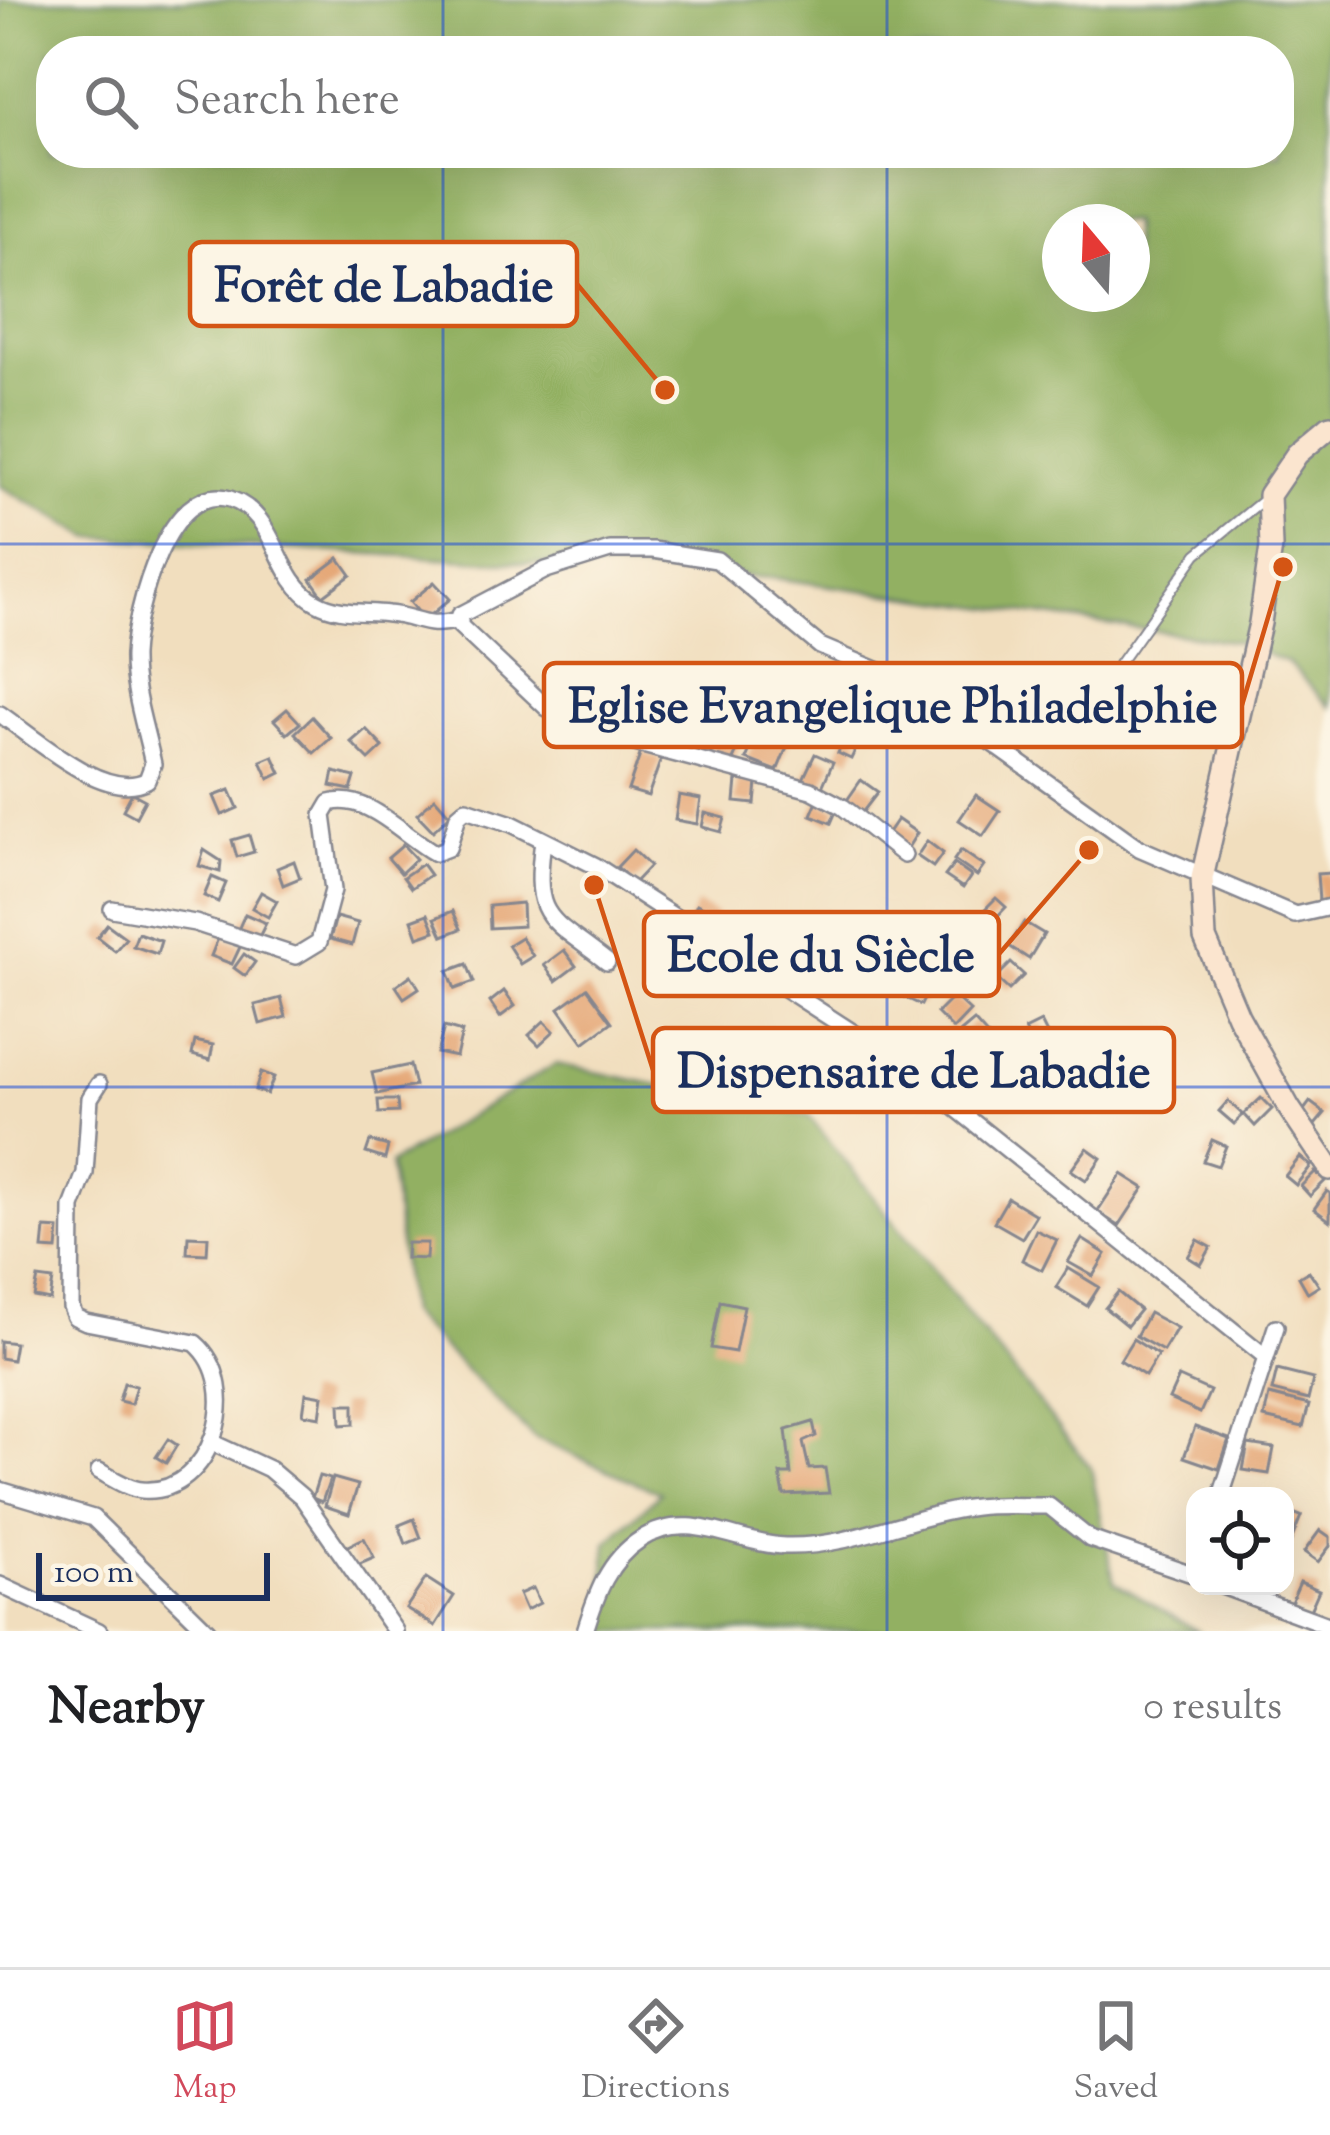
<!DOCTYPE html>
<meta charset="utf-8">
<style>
:root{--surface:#fff;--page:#f2f2f2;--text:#202124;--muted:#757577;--line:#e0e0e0;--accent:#d1495b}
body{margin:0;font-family:"Sorts Mill Goudy",serif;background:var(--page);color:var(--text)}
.controls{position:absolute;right:36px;bottom:36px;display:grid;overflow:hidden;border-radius:24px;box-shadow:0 12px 48px #0002}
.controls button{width:108px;height:108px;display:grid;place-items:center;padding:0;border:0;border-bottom:3px solid var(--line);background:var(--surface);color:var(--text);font:60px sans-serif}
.compass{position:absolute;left:1042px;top:204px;width:108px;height:108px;border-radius:50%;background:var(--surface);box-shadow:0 12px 48px #0002;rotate:341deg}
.scale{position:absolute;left:36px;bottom:30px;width:234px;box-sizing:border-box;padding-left:12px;border:6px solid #1b2f5e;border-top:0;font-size:33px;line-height:42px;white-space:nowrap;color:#1b2f5e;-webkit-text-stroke:9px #fcf5e5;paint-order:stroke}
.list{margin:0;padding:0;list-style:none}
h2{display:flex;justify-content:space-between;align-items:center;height:156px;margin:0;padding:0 48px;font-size:51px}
h2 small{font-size:39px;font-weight:400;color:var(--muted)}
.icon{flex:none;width:66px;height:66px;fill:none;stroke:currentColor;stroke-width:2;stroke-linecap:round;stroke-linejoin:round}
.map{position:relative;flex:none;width:1330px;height:1631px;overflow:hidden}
.search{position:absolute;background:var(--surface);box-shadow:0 12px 48px #0002;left:36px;right:36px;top:36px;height:132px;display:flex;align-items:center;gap:30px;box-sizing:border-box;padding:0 42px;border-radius:48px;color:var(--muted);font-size:45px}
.sheet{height:336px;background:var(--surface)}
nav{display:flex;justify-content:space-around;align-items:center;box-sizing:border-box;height:168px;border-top:3px solid var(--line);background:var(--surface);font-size:33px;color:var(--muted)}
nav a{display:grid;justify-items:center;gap:6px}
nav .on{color:var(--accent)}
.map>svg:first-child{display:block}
</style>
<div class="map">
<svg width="1330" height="1631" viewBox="0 0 1330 1631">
<rect width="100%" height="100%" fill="#fcf5e5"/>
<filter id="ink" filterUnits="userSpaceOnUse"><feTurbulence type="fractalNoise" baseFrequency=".00833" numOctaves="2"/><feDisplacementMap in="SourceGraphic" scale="24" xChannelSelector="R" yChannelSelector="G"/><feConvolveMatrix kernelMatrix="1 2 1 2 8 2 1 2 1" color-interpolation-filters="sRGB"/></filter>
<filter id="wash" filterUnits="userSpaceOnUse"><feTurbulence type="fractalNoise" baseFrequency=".004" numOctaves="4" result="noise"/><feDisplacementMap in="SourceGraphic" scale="48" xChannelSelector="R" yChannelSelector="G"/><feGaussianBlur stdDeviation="2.7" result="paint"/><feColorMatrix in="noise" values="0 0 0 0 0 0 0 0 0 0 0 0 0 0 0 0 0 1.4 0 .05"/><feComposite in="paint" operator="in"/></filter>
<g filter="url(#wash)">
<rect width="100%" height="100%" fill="#f1debe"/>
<g fill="#92b062" stroke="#567060" stroke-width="3" fill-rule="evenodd">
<path d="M0 0H1330V707L1288 663 1237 642 773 578 90 537 0 486ZM51 51H1279V153H51ZM1060 222H1132V294H1060Z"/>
<polygon points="556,1064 809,1116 1091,1468 1114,1582 1198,1631 601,1631 607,1543 660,1493 534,1438 408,1313 390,1164"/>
</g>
<g id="blocks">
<g fill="#e5a777">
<polygon points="339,558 351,575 323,596 311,579"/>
<polygon points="434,582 450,599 425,620 410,602"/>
<polygon points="287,709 300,723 287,734 274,720"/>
<polygon points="312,717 331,738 314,753 295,733"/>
<polygon points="722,726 744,736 731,764 710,754"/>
<polygon points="366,729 383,747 369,760 351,742"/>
<polygon points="758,731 789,742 777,771 746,759"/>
<polygon points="847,732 861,738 851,759 838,753"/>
<polygon points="641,752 661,759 648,796 628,790"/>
<polygon points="815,754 833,762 822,787 803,779"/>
<polygon points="273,756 281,773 269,779 261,761"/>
<polygon points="334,772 355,777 351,790 331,786"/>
<polygon points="737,780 757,782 755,804 735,802"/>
<polygon points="861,780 878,792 861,814 845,803"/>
<polygon points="230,790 238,808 222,815 214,796"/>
<polygon points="132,793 145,800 136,817 123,810"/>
<polygon points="679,795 701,799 697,824 675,820"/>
<polygon points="976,795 1000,811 983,836 959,820"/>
<polygon points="435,798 450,815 433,831 417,814"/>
<polygon points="817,801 837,809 831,823 811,815"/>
<polygon points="705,813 725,818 721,832 702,827"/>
<polygon points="897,819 917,833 907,849 887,834"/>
<polygon points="249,835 254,852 237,857 232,840"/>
<polygon points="927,841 943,853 933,867 917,856"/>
<polygon points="403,845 416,859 401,873 388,858"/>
<polygon points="204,850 221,861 220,872 199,866"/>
<polygon points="633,850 650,866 634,883 617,867"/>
<polygon points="961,850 984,866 977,876 954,860"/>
<polygon points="294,861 300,878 283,885 277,868"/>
<polygon points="422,864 430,875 411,888 403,877"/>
<polygon points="954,864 971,876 963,888 945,876"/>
<polygon points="1330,873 1330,900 1319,901 1317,874"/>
<polygon points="212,877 226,883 218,902 204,896"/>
<polygon points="261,892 277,901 268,917 252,908"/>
<polygon points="996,898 1006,907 989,925 979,915"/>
<polygon points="522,903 523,926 490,928 489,906"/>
<polygon points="697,904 717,914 707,933 687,923"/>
<polygon points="453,911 461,929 443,936 435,918"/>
<polygon points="245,914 266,923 258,939 238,930"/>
<polygon points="428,914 435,931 418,937 412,920"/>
<polygon points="336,917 358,923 352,945 330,939"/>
<polygon points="1024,922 1044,934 1029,959 1009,946"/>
<polygon points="107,924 126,938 115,951 97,937"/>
<polygon points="138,933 161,941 157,954 133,946"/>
<polygon points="219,936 241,945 232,964 211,956"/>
<polygon points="521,937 533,956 520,964 508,945"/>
<polygon points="564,950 576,966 556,981 544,965"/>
<polygon points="244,954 255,962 245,976 234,968"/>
<polygon points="1011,963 1024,975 1009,990 996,978"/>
<polygon points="467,964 474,982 455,989 448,971"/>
<polygon points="411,975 419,988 404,998 396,986"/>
<polygon points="912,975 931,984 921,1005 902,996"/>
<polygon points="587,988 612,1022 584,1043 559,1008"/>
<polygon points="504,991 515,1006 500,1017 490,1002"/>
<polygon points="954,996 970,1011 953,1029 937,1013"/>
<polygon points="281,998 286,1017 260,1024 255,1005"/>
<polygon points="544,1021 554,1031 539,1045 529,1035"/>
<polygon points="974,1021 992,1041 979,1052 961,1032"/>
<polygon points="1041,1022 1052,1044 1036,1052 1025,1030"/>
<polygon points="444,1027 462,1032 456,1057 437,1053"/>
<polygon points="195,1041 213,1045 210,1060 192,1055"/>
<polygon points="410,1065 415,1086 377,1094 372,1073"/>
<polygon points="261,1072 274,1077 267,1094 255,1090"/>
<polygon points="1261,1098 1272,1109 1255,1126 1244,1114"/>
<polygon points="378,1100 397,1100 398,1112 379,1113"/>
<polygon points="1228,1101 1243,1115 1234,1124 1219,1111"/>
<polygon points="1310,1102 1325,1113 1315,1125 1301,1114"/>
<polygon points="1212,1140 1226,1146 1218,1166 1203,1161"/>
<polygon points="370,1141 388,1146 385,1159 366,1153"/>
<polygon points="1087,1148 1101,1158 1086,1180 1071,1170"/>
<polygon points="1300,1157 1311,1166 1296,1185 1285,1176"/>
<polygon points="1315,1172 1325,1181 1310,1196 1301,1186"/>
<polygon points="1122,1174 1144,1188 1119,1226 1097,1212"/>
<polygon points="1327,1191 1330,1193 1330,1221 1314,1209"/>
<polygon points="1008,1198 1036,1215 1022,1238 994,1222"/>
<polygon points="45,1228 59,1229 57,1250 43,1249"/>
<polygon points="1036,1230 1057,1240 1042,1270 1022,1260"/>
<polygon points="188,1236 208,1237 207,1254 187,1253"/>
<polygon points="1082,1239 1106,1254 1093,1276 1068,1262"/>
<polygon points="1198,1240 1211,1247 1201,1265 1188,1257"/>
<polygon points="407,1243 427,1243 426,1259 406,1258"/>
<polygon points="1068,1268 1099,1287 1087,1306 1056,1287"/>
<polygon points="1309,1271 1319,1286 1308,1293 1299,1277"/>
<polygon points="38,1278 53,1280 50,1300 34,1297"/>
<polygon points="1118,1292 1140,1310 1127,1326 1105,1308"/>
<polygon points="720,1301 744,1306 735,1352 711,1348"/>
<polygon points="1149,1313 1177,1328 1163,1351 1136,1336"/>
<polygon points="1133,1339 1158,1355 1145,1376 1120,1360"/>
<polygon points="0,1341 15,1343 12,1360 0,1358"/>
<polygon points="1277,1370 1313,1379 1308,1400 1272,1391"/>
<polygon points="1179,1377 1210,1391 1200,1413 1169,1399"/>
<polygon points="124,1383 136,1386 131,1404 119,1401"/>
<polygon points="306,1393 323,1396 320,1417 303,1414"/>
<polygon points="1269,1395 1309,1405 1303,1427 1264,1418"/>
<polygon points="340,1404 354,1404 354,1424 341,1425"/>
<polygon points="813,1422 816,1436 803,1442 809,1469 825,1468 829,1493 784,1495 780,1474 791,1474 786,1430"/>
<polygon points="1195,1427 1229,1439 1219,1469 1184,1457"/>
<polygon points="168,1439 177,1445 166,1463 156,1457"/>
<polygon points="1248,1444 1274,1448 1269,1474 1243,1470"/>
<polygon points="319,1476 330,1479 322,1502 312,1498"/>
<polygon points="333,1478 358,1485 349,1514 325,1506"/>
<polygon points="1285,1510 1301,1516 1285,1556"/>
<polygon points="414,1519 421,1538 406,1544 399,1525"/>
<polygon points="1320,1530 1330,1537 1330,1546 1318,1562 1304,1552"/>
<polygon points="364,1538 374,1558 355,1566 346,1547"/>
<polygon points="426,1578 454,1596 435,1626 406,1608"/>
<polygon points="1300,1582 1319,1590 1308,1615 1289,1607"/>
<polygon points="533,1588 540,1603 526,1610 519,1594"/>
</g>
</g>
</g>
<g filter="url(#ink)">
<use href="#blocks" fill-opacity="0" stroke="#86868e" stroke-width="3"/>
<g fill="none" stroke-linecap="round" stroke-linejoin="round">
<defs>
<polyline id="lane" points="1112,674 1197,554 1263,500"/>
<g id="street">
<path d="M0 714C34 737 106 803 147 780L153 764C146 730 132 689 133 655 135 611 168 480 230 499 279 515 273 577 316 602 339 615 364 611 388 614 421 617 423 629 459 620"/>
<path d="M543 840C533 921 547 915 607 962"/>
<polyline points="904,855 843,807 811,790 609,736 547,708 460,626 460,615 546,570 610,550 653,550 717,560 820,646 879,671 950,713 1139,848 1295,915 1330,907"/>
<path d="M112 909 195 923 296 956 319 942 333 890 323 815 330 803C367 792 404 836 435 853L448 848 458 816 466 809 512 824 596 866 897 1061 1266 1357"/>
<polyline points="213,1443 269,1469 302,1497 395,1631"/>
<path d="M99 1471C112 1478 128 1489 142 1490 213 1496 245 1385 195 1343L86 1322 75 1317 71 1307 72 1207 85 1173 90 1098 99 1084"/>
<polyline points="0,1490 93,1518 208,1631"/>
<polyline points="1221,1496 1276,1327"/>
<polyline points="0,1585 99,1631"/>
<polyline points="1222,1586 1330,1626"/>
<path d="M585 1631C596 1595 608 1560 641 1539 689 1508 739 1545 785 1546 850 1548 911 1515 975 1507 999 1504 1024 1506 1049 1506L1090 1539 1195 1575"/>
</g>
<polyline id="secondary" points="1330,426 1297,454 1269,495 1271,547 1260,623 1202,878 1205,938 1238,1016 1289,1108 1330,1169"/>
</defs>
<use href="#lane" stroke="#86868e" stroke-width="12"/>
<use href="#street" stroke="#86868e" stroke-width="20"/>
<use href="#secondary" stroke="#86868e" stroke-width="26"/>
<use href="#lane" stroke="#fff" stroke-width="8"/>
<use href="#street" stroke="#fff" stroke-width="15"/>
<use href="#secondary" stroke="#fbe5cf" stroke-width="21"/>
</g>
</g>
<path fill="none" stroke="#1d4ed8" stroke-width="3" stroke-opacity="0.55" d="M443 0V51M887 0V51M443 153V1631M887 153V1631M0 544H1330M0 1087H1330"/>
<path fill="none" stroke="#d45514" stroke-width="4.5" d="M665 390L577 284M1283 567L1242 705M1089 850L999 954M594 885L653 1070"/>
<g fill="#d45514" stroke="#fcf5e5" stroke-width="4.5">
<circle cx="665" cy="390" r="12"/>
<circle cx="1283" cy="567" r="12"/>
<circle cx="1089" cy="850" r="12"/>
<circle cx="594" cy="885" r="12"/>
</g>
<g fill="#fcf5e5" stroke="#d45514" stroke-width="4.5">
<rect x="190" y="242" width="387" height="84" rx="12"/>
<rect x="544" y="663" width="698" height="84" rx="12"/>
<rect x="644" y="912" width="355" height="84" rx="12"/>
<rect x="653" y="1028" width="521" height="84" rx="12"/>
</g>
<g font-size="48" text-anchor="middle" font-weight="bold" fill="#1b2f5e">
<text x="384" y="301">Forêt de Labadie</text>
<text x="893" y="722">Eglise Evangelique Philadelphie</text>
<text x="821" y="971">Ecole du Siècle</text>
<text x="914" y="1087">Dispensaire de Labadie</text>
</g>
</svg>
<div class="controls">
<button><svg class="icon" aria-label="locate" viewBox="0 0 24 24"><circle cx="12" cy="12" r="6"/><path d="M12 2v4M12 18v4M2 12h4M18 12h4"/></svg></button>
</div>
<svg class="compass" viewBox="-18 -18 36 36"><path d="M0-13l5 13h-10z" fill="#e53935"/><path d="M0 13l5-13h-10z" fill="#757577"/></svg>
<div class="scale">100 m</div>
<div class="search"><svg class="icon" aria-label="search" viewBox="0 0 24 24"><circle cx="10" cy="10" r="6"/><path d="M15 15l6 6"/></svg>Search here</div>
</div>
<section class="sheet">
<h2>Nearby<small>0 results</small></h2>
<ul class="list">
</ul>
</section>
<nav>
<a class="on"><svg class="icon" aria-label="map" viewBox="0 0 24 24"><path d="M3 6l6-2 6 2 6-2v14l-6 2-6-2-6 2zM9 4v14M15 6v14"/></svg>Map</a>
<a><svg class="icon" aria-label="directions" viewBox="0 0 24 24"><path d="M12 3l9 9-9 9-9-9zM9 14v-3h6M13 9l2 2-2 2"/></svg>Directions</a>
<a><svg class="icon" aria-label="saved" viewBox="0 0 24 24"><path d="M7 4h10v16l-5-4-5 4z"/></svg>Saved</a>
</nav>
